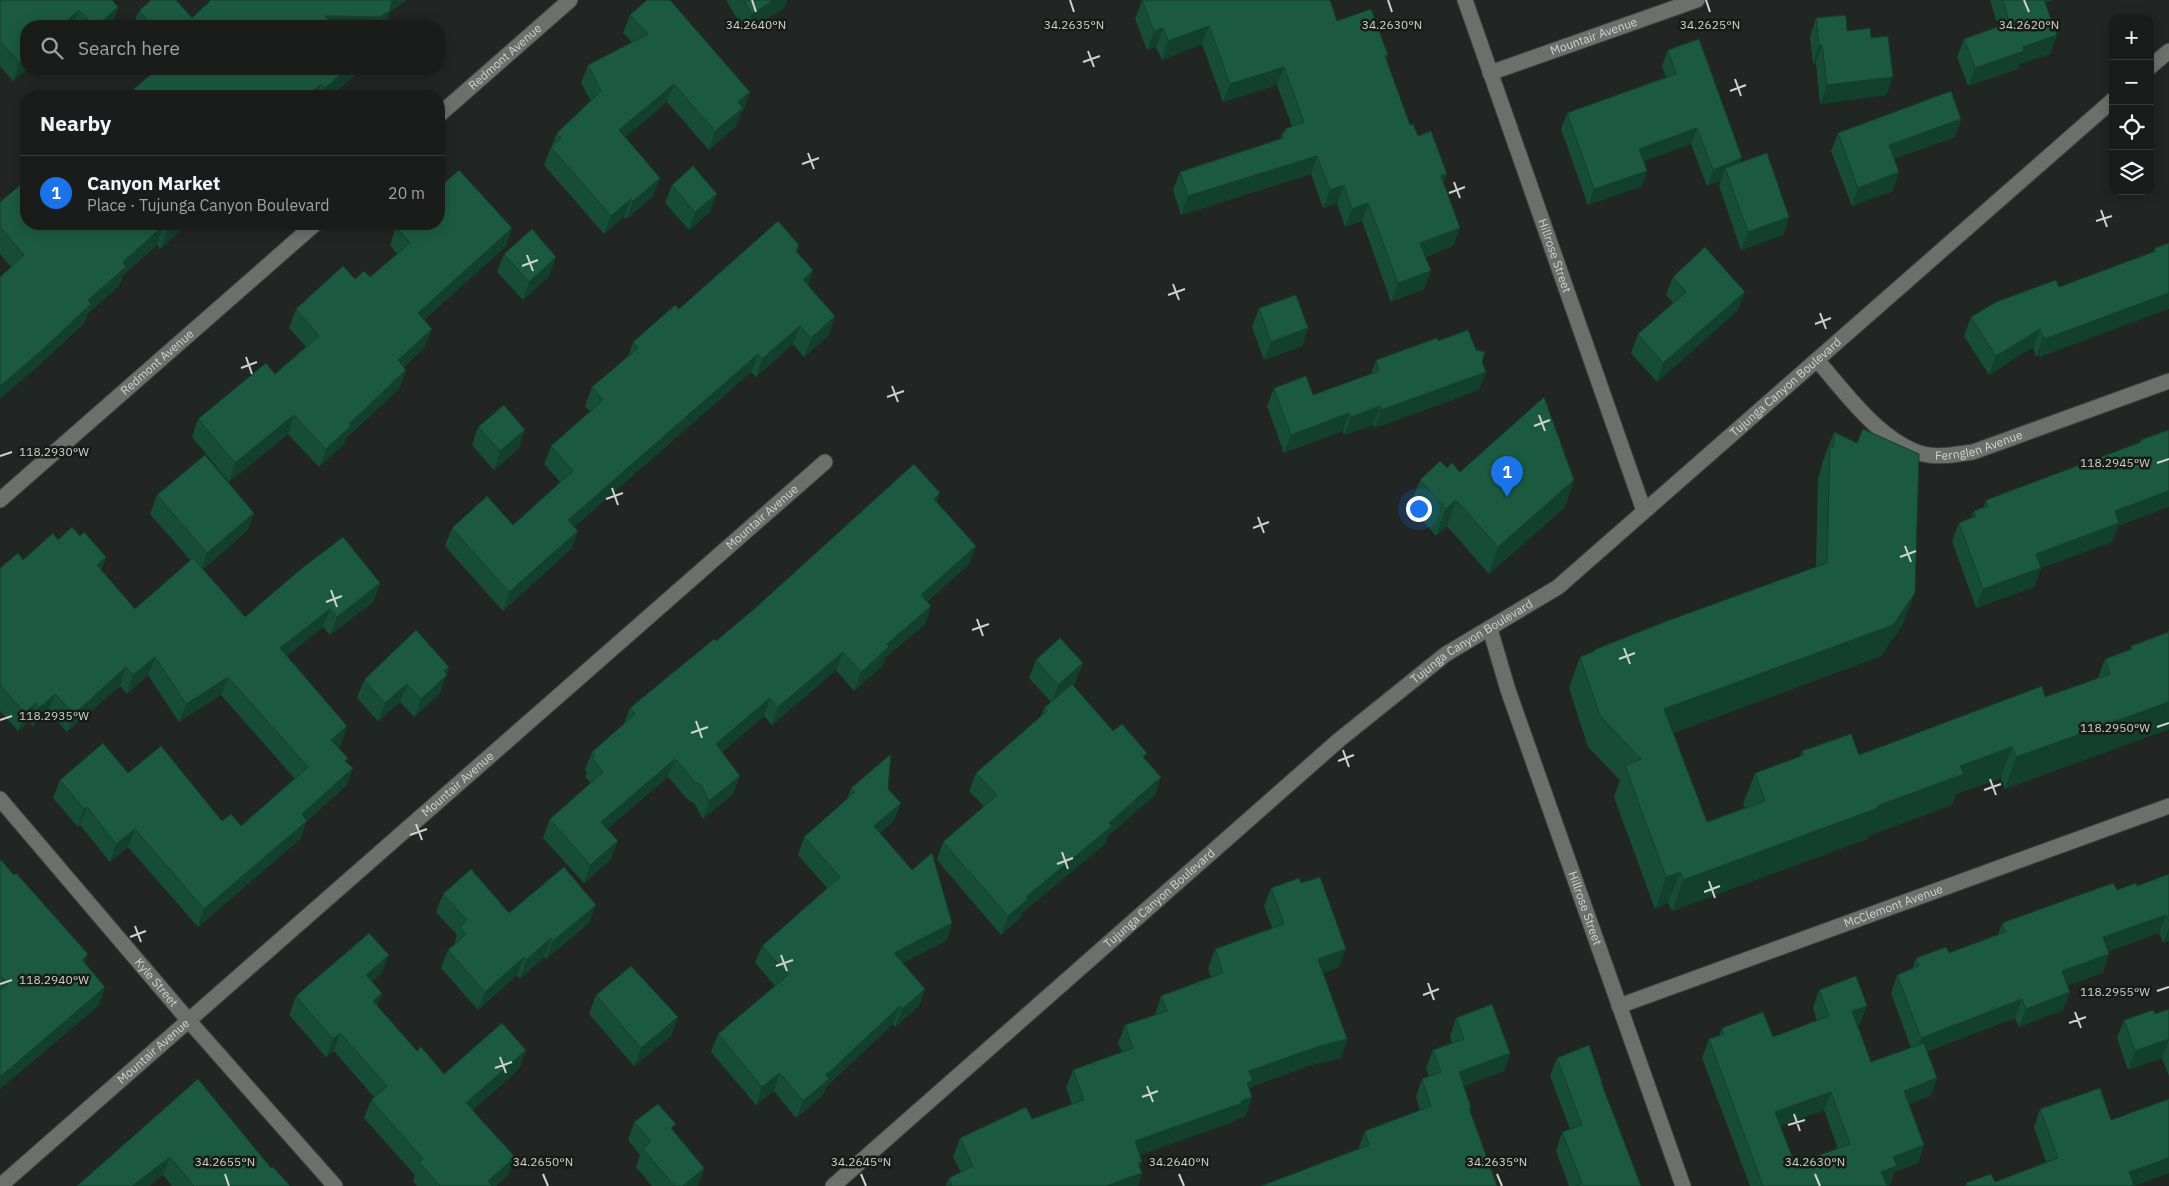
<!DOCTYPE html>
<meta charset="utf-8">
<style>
:root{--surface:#191c1a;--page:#222523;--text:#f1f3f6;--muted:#9fa1a2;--line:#373a39;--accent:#1a73e8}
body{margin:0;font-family:"IBM Plex Sans",sans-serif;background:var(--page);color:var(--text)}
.controls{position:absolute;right:15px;top:15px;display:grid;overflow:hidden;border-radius:10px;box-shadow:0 2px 12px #0003}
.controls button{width:45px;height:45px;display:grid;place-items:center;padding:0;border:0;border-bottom:1px solid var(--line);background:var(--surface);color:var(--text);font:25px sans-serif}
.you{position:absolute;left:1418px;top:508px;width:18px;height:18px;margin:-12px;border:4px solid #fff;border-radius:50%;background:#1a73e8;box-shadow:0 0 0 8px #1a73e833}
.badge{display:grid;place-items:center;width:32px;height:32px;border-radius:50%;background:var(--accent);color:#fff;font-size:16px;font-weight:700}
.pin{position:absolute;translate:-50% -41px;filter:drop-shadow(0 1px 2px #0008)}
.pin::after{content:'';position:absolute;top:26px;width:18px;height:15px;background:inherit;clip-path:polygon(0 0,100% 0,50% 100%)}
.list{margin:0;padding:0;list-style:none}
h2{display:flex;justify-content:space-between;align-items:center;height:65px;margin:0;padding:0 20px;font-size:21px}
h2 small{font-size:16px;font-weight:400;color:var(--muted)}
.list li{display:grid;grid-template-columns:32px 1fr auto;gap:15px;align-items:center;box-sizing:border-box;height:75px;padding:0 20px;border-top:1px solid var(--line)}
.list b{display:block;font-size:19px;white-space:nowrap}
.list p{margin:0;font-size:16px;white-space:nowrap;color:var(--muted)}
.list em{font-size:16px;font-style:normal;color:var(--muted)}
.icon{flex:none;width:28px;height:28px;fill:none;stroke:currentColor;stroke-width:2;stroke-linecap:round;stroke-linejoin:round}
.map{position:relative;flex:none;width:2169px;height:1186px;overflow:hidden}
.search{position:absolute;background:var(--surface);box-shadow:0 2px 12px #0003;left:20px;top:20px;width:425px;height:55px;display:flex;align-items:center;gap:12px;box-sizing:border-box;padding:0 18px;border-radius:20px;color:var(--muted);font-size:19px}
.panel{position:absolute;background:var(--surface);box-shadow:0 2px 12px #0003;left:20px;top:90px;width:425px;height:140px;border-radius:20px}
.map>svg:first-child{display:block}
</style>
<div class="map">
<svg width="2169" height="1186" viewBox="0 0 2169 1186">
<rect width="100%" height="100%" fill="#212523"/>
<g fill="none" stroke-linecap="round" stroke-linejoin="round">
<defs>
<g id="street">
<path id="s1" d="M1490 73 1697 0"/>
<path id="s2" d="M439 115 570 0"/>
<path id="s3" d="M1817 360C1845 392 1880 442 1923 454 1939 458 1957 454 1973 452L2169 381"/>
<path id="s4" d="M0 500 315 224"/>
<path id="s5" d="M0 799 189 1021 335 1186"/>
<path id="s6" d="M1619 1006 2169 806"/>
<path id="s7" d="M0 1186 825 462"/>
</g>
<g id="secondary">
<path id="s8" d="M1465 0 1644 511"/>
<polyline points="2150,67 2169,51"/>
<path id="s9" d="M1490 629 1508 690 1683 1186"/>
<path id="s10" d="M833 1186 1339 740 1446 654 1558 587 2113 100"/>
</g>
</defs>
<use href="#street" stroke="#3d413f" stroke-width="17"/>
<use href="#secondary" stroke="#3d413f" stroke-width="17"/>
<use href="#street" stroke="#6b706d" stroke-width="15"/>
<use href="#secondary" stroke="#6b706d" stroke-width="15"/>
</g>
<g fill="#174d37" fill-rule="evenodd">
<polygon points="0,0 118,7 112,25 110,26 26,26 26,69 13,81 0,66"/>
<polygon points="211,0 407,0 390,12 385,26 133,26 139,11 192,18"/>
<polygon points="726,0 787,0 784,8 745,32"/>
<polygon points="1142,0 1337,21 1388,55 1386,60 1410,125 1418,136 1444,183 1460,228 1453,246 1426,257 1424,289 1391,302 1362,221 1345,227 1337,203 1323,208 1311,174 1181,215 1173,190 1180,172 1280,139 1282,133 1284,132 1285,129 1292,126 1277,85 1223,102 1202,44 1162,60 1156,47 1147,50 1135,19"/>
<polygon points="1990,0 2054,0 2045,3 2057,35 2050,54 2019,64 2018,69 1968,86 1957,57 1964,39 1998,26"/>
<polygon points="630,15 744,110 741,112 736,126 709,150 667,102 625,137 660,178 653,196 626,219 624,217 604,234 544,165 557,133 591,101 581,83 588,65 632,42 623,33"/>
<polygon points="1816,18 1847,31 1871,38 1893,77 1886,95 1820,104 1816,63 1813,64 1810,37"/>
<polygon points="1668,50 1741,163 1789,217 1783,235 1741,250 1719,186 1721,180 1707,186 1691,144 1644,161 1647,171 1642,186 1588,205 1561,129 1567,113 1666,77 1662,66"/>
<polygon points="157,69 357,69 354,76 330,96 126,96"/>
<polygon points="1961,119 1955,137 1894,159 1893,191 1852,206 1831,151 1838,133"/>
<polygon points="672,185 710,212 689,230 665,203"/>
<polygon points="0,202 26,224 183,224 180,231 160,249 157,245 123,275 119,286 88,313 84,323 34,370 11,267 0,254"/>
<polygon points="396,227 512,228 506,246 424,320 425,347 404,367 400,388 346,438 344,444 319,467 288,434 229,482 192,437 198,419 275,374 306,347 289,328 296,309 355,279 370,277 397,254 390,245"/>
<polygon points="2169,243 2040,357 2040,355 2036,356 2033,347 1989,375 1964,336 1971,317 2059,287 2153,252 2155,248"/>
<polygon points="799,245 797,252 808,285 835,316 829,335 804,357 793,344 756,377 751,372 574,527 578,531 571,549 503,611 445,546 452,528 513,525 560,482 544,464 551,446 591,412 585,406 592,387 628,357 633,342 679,309"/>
<polygon points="504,254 556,257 549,276 523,300 497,272"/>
<polygon points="1673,277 1738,310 1657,382 1631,353 1638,334 1673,303 1666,295"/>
<polygon points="1259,308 1308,328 1302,346 1264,360 1252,327"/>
<polygon points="1438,341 1482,362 1479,390 1375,428 1373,425 1344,435 1343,431 1284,453 1267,406 1274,388 1313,395 1371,374 1376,360"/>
<polygon points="478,427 519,448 494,470 472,445"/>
<polygon points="2169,430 2118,526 2112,542 2041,568 2034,587 1976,608 1952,541 1959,523 1971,518 1974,511 1983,508 1986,500 2139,443 2140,440"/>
<polygon points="1834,432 1903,624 1881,656 1673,733 1707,822 1745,808 1743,804 1755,773 1800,757 1802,751 1859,755 2045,697 2098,678 2105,659 2130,650 2131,646 2168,632 2169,630 2169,729 2005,789 2001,778 1956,794 1952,805 1868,836 1867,839 1672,911 1668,903 1655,909 1614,797 1620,780 1588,747 1569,688 1580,657 1593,652 1594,650 1816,567 1818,478 1822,466 1822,463"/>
<polygon points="1447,468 1460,472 1565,507 1489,574 1447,526 1436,536 1410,506 1420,480"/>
<polygon points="157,495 254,513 247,531 203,569 245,617 380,583 373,602 330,635 323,627 286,656 347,726 341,744 338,747 346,762 353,768 346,786 306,822 300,839 198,927 128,847 110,862 80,825 78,827 53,798 60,780 128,773 222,821 241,826 295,779 221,695 179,722 148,675 127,694 120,686 67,732 49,712 33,726 29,722 18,731 0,711 0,568 23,560 58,540 80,536 106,557 101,570 135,609 191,561 150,514"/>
<polygon points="937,503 976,546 969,564 927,602 931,606 925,624 885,658 883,665 854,691 836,670 772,725 764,716 722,752 733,794 703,819 694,803 688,800 668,777 607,829 611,859 584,883 543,838 550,819 591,783 585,777 587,772 585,770 592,752 624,724 630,708 716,641"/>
<polygon points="1036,660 1076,681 1072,685 1113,731 1145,759 1155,795 1108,836 1105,844 1022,913 1021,917 1001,935 937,860 943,842 984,806 969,791 976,773 1041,716 1044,708 1051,702 1029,678"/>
<polygon points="449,667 440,693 414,717 400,702 378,721 357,698 364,680"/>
<polygon points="851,788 888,789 901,803 894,820 880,833 952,923 946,941 902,963 925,989 919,1006 895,1027 893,1024 849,1065 826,1087 822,1096 796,1118 774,1091 756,1105 711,1052 718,1034 775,986 755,963 762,946 827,888 798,855 804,837 847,799"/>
<polygon points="0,859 85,963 99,1005 0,1089"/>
<path d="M2169 874V941L2163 943 2159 933 2108 951 2103 973 2067 985 2063 1010 2019 1027 2015 1018 1927 1051 1937 1078 1930 1096 1909 1104 1924 1145 1918 1163 1894 1172 1890 1185 1887 1186H1750L1702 1058 1709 1039 1719 1036 1722 1028 1773 1037 1817 1021 1813 1008 1819 990 1860 1024 1857 1025 1871 1062 1911 1048 1891 993 1897 975 1913 968 1916 958 1949 953 1998 935 2002 923 2117 890 2137 886ZM1824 1110 1838 1149 1795 1164 1780 1126Z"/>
<polygon points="1271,888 1339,967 1323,973 1347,1039 1341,1058 1311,1065 1251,1087 1249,1090 1252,1097 1245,1116 1236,1119 1235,1121 1140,1155 1140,1168 1142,1173 1138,1186 946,1186 949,1178 961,1172 953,1157 960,1138 1032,1119 1072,1105 1066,1088 1073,1070 1122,1052 1118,1043 1125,1025 1155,1015 1161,996 1211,977 1208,968 1215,949 1272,928 1264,906"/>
<polygon points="443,894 509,913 589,923 546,959 544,957 520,979 517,975 478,1010 441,968 448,950 454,945 457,935 436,912"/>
<polygon points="382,973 372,982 382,993 377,1006 417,1051 444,1074 526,1050 519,1069 473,1110 508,1175 496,1186 417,1186 413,1181 415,1175 364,1118 371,1100 374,1097 334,1051 326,1057 289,1015 296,996"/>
<polygon points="596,995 671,1036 634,1066 589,1014"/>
<polygon points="2169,1009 2169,1076 2162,1058 2128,1070 2117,1038 2124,1020 2155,1014"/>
<polygon points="1456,1018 1510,1053 1504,1071 1463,1086 1471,1108 1470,1110 1358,1149 1365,1131 1420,1111 1416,1097 1422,1079 1429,1076 1426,1068 1433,1050 1452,1043 1450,1036"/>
<polygon points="1557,1058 1602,1082 1601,1084 1641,1186 1569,1186 1556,1151 1562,1132 1570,1129 1550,1076"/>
<polygon points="198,1079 271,1168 290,1186 172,1186 163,1175 149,1186 77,1186"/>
<polygon points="2169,1099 2169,1173 2134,1186 1965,1186 1966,1183 1995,1182 2046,1162 2034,1127 2040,1109 2111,1120"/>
<polygon points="634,1122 673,1131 704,1168 698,1186 652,1186 636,1167 640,1155 628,1140"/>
</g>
<g fill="#133f2d">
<polygon points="391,0 407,0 390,12 385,26 322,26 325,16"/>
<polygon points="774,0 787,0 784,8 745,32 752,14"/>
<polygon points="2037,0 2054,0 2034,8"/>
<polygon points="118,7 112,25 110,26 97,26"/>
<polygon points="79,10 73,26 61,26"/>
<polygon points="1209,26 1202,44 1162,60 1168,41"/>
<polygon points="1163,28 1156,47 1147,50 1154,32"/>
<polygon points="2057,35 2050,54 2019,64 2018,69 1968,86 1975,68 2023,47"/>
<polygon points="1819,45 1822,45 1816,63 1813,64"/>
<polygon points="26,57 27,69 13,81 20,63"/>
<polygon points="1284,67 1277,85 1223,102 1230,84"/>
<polygon points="347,69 357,69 354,76 330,96 322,96 325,88"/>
<polygon points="1893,77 1886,95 1820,104 1827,85"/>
<polygon points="321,84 317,96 307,96"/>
<polygon points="674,84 667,102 613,148 619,130"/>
<polygon points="750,92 744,110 741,112 736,126 709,150 715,131 738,102"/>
<polygon points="1961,119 1955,137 1883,163 1889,145"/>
<polygon points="1697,128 1691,144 1634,165 1639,149"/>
<polygon points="1317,156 1311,174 1181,215 1188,196"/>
<polygon points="1742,158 1736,174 1725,168 1721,180 1707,186 1713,170"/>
<polygon points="1647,171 1642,186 1588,205 1594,189"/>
<polygon points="1899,172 1893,191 1852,206 1858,188"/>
<polygon points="1447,174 1440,193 1441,176"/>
<polygon points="660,178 653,196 626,219 633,201"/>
<polygon points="1344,185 1337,203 1323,208 1330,190"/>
<polygon points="717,194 710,212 689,230 695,212"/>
<polygon points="631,199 624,217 604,234 611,216"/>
<polygon points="1368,203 1362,221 1345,227 1352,209"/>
<polygon points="1789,217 1783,235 1741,250 1748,232"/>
<polygon points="175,224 183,224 180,231 160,249 167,231"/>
<polygon points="163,226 157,245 123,275 119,286 88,313 84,323 34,370 0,399 0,386 88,300 123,262"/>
<polygon points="512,228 506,246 411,331 418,313"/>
<polygon points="1460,228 1453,246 1414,261 1420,243"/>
<polygon points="556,257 549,276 523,300 529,282"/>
<polygon points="813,270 807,289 803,280"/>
<polygon points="1431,271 1424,289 1391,302 1398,283"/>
<polygon points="1745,292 1738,310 1657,382 1663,363"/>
<polygon points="2169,293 2169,309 2040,357 2047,338"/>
<polygon points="835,316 829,335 804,357 811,338"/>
<polygon points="800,326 793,344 756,377 762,359"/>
<polygon points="1308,328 1302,346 1264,360 1271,342"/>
<polygon points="432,329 425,347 391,378 398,360"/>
<polygon points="2040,329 2033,347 1989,375 1996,356"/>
<polygon points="2046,337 2040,355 2036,356 2043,338"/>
<polygon points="758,354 751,372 561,538 568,520"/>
<polygon points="406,370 400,388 346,438 344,444 319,467 326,449 349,424"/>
<polygon points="1486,372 1479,390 1375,428 1381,410"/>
<polygon points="1380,406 1373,425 1344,435 1351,417"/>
<polygon points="1349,413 1343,431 1284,453 1291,435"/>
<polygon points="294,415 288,434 229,482 235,463"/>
<polygon points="525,430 519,448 494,470 500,451"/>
<polygon points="1574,480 1565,507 1489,574 1498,547"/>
<polygon points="2169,491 2169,507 2118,526 2112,542 2029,572 2036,554 2115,511"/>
<polygon points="940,493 934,511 934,499"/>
<polygon points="1456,500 1447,526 1436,536 1446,509"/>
<polygon points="254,513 247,531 200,572 207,553"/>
<polygon points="578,531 571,549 503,611 509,592"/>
<polygon points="976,546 969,564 915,613 921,595"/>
<polygon points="106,557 99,575 97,565"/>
<polygon points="2041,568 2034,587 1976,608 1983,589"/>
<polygon points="380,583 373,602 330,635 337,617"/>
<polygon points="1915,593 1903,624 1881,656 1653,740 1664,709"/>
<polygon points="931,606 925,624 885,658 883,665 854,691 861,672 887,644"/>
<polygon points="330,609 323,627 273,667 280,648"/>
<polygon points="843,652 836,670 772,725 778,707"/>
<polygon points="155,657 148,675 127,694 133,675"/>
<polygon points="1083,663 1076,681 1052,703 1058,685"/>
<polygon points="126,667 120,686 67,732 74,714"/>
<polygon points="449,667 440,693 414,717 421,699 444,671"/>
<polygon points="228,677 221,695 179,722 186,704"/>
<polygon points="407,684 400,702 378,721 385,703"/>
<polygon points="55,694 49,712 33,726 39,708"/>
<polygon points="770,698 764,716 710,763 716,744"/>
<polygon points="2169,702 2169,729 2005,789 2016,757"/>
<polygon points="36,703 29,722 18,731 25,713"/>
<polygon points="347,726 341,744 325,758 331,740"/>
<polygon points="2012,747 2001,778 1956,794 1952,805 1868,836 1867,839 1672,911 1683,880 1877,806 1960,766"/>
<polygon points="675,759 668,777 594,840 601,822"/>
<polygon points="353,768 346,786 306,822 300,839 198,927 204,909 302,814"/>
<polygon points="740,776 733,794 703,819 709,801"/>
<polygon points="1161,777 1155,795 1108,836 1105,844 1022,913 1021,917 1001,935 1008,916 1026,897 1109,823"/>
<polygon points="901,803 894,820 867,844 874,826"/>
<polygon points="87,807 80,825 78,827 84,809"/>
<polygon points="135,829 128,847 110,862 116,844"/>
<polygon points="618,841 611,859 584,883 590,865"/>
<polygon points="1680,872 1668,903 1655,909 1666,877"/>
<polygon points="596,905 589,923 546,959 553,941"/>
<polygon points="2166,915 2159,933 2097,956 2103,937"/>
<polygon points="952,923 946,941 887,971 894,953"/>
<polygon points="2169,927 2169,941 2163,943"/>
<polygon points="551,938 544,957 520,979 526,960"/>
<polygon points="1346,949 1339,967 1311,977 1318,959"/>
<polygon points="88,954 81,973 82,960"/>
<polygon points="2109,954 2103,973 2056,990 2062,971"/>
<polygon points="389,955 382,973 360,993 366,975"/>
<polygon points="524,957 517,975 478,1010 485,992"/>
<polygon points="105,987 99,1005 0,1089 0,1077"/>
<polygon points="925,989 919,1006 895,1027 902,1009"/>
<polygon points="2070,992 2063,1010 2019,1027 2026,1009"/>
<polygon points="382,993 375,1011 373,1001"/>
<polygon points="2022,999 2015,1018 1914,1057 1921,1038"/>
<polygon points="900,1006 893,1024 826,1087 822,1096 796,1118 803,1101 826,1075"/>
<polygon points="1867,1006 1860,1024 1846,1030 1852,1011"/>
<polygon points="678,1017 671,1036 634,1066 641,1048"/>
<polygon points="340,1033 334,1051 326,1057 333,1039"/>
<polygon points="1347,1039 1341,1058 1311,1065 1251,1087 1246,1099 1240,1101 1249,1071 1317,1047"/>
<polygon points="2169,1039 2162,1058 2128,1070 2135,1051"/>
<polygon points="526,1050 519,1069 460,1122 466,1103"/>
<polygon points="1510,1053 1504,1071 1452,1091 1459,1072"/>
<polygon points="780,1073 774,1091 756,1105 762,1087"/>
<polygon points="1937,1078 1930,1096 1897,1109 1904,1091"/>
<polygon points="1831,1092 1824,1110 1768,1130 1775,1112"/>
<polygon points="1252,1097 1245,1116 1236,1119 1235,1121 1128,1159 1135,1141"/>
<polygon points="1924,1145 1918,1163 1894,1172 1890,1185 1886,1186 1881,1172 1893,1157"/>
<polygon points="170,1157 163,1175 149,1186 132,1186"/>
<polygon points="515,1157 508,1175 496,1186 486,1186 488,1181"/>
<polygon points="2169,1158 2169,1173 2134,1186 2124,1186 2129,1172"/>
<polygon points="1142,1162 1137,1175 1142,1173 1138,1186 1106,1186 1138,1163"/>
<polygon points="704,1168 698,1186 683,1186"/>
</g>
<g fill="#1b5a40" stroke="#133f2d" fill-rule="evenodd">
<polygon points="0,0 112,0 118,7 97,26 93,26 79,10 61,26 26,26 26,57 20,63 0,41"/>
<polygon points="151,0 176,0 192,18 211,0 392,0 390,11 380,17 325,16 334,26 153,26 139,11"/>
<polygon points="647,0 670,0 750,92 738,102 743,108 715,131 674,84 619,130 660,178 633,201 631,199 611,216 551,147 561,138 557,133 601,91 588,65 648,34 630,15"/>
<polygon points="743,0 774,0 752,14"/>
<polygon points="1142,0 1330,0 1337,21 1371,9 1388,55 1385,56 1410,125 1413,124 1418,136 1431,131 1447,174 1441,176 1460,228 1420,243 1431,271 1398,283 1368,203 1352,209 1344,185 1330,190 1317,156 1188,196 1180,172 1283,138 1282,133 1286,131 1285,129 1304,122 1284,67 1230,84 1209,26 1168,41 1163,28 1154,32"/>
<polygon points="2003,0 2044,0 2057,35 2023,47 2024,51 1975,68 1964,39 2009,23"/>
<polygon points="1846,15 1847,31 1870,28 1871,38 1888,36 1893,77 1827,85 1822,45 1819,45 1816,18"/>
<polygon points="1699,39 1742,158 1713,170 1697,128 1639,149 1647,171 1594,189 1567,113 1676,74 1668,50"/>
<polygon points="157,69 347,69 325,88 321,84 307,96 126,96"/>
<polygon points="1951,91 1961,119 1889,145 1899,172 1858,188 1838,133"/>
<polygon points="1767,153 1789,217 1748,232 1725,168"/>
<polygon points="693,166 717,194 695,212 672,185"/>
<polygon points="459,170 512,228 418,313 432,329 398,360 406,370 349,424 351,426 326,449 294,415 235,463 198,419 266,363 275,374 319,336 296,309 343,266 355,279 364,271 370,277 410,243 396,227 400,224 439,224 439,188"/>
<polygon points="26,180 26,224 175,224 167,231 163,226 123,262 126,267 88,300 91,304 41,351 0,386 0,277 24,255 0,227 0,202"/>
<polygon points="778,221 799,245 795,250 813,270 803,280 835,316 811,338 800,326 762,359 758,354 568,520 578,531 509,592 452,528 487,496 513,525 573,471 551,446 603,400 592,387 638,348 633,342 675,305 679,309"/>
<polygon points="532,229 556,257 529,282 504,254"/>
<polygon points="2169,243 2169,293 2047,338 2046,337 2043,338 2040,329 1996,356 1971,317 1996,302 2056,280 2059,287 2156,251 2155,248"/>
<polygon points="1705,247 1745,292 1663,363 1638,334 1686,292 1673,277"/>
<polygon points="1296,295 1308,328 1271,342 1259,308"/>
<polygon points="1468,330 1476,350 1485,352 1482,362 1486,372 1381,410 1380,406 1351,417 1349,413 1291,435 1274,388 1306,376 1313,395 1379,371 1376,360 1437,338 1438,341"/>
<polygon points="1544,397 1574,480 1498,547 1456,500 1446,509 1420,480 1440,461 1447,468 1452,463 1460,472"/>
<polygon points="504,405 525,430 500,451 478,427"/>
<polygon points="1863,429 1919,454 1915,593 1893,625 1664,709 1707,822 1765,801 1755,773 1804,755 1802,751 1851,734 1859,755 2042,686 2045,697 2110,674 2105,659 2132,649 2131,646 2169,632 2169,702 2016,757 2012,747 1960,766 1964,774 1877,806 1878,808 1683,880 1680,872 1666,877 1625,766 1641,759 1600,716 1580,657 1595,651 1594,650 1667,621 1827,563 1830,447 1834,447 1834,432 1857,443"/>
<polygon points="2169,430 2169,491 2115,511 2119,523 2036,554 2041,568 1983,589 1959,523 1976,516 1974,511 1988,506 1986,500 2141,442 2140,440"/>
<polygon points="205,455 254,513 207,553 157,495"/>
<polygon points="914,464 940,493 934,499 976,546 921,595 931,606 887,644 889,647 861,672 843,652 778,707 770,698 716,744 740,776 709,801 701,785 695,782 675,759 601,822 618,841 590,865 550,819 603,772 592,758 595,755 592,752 635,714 630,708 714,639 716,641 753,610"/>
<polygon points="72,527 80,536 84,532 106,557 97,565 135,609 193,558 245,617 301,569 343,537 380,583 337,617 330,609 280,648 347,726 331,740 348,758 345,761 353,768 302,814 307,821 204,909 135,829 116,844 87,807 84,809 60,780 103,743 128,773 161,746 222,821 231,814 241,826 308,767 228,677 186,704 155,657 133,675 126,667 74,714 55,694 39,708 36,703 25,713 0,685 0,568 18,553 23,560 53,533 58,540"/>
<polygon points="416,630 449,667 444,671 447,675 421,699 407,684 385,703 364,680"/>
<polygon points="1060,638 1083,663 1058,685 1036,660"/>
<polygon points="1072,684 1113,731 1122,724 1147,753 1143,757 1161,777 1109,823 1112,826 1026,897 1028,899 1008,916 943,842 997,795 976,773 1047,711 1044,708"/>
<polygon points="891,754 888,789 901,803 874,826 912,870 932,853 952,923 894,953 925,989 902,1009 900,1006 856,1047 826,1075 829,1079 803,1101 780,1073 762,1087 718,1034 788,975 762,946 840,877 804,837 855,792 851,788"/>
<polygon points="0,859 14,875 16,873 88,954 82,960 105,987 0,1077 0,990 8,984 0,975"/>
<polygon points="564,867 596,905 553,941 551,938 526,960 524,957 485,992 448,950 466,934 460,927 467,920 443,894 471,869 509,913"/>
<polygon points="2169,874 2169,922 2166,915 2103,937 2109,954 2062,971 2070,992 2026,1009 2022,999 1921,1038 1897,975 1919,966 1916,958 1946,947 1949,953 2005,932 2002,923 2113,883 2117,890 2136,883 2137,886"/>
<polygon points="1320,877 1346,949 1318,959 1347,1039 1317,1047 1249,1071 1253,1081 1247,1083 1252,1097 1241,1101 1242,1103 1135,1141 1142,1162 1138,1163 1142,1173 1106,1186 948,1186 952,1185 949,1178 973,1166 960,1138 1026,1107 1032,1119 1084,1100 1073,1070 1133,1048 1125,1025 1167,1011 1161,996 1223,973 1215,949 1284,924 1271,888 1299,878 1301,883"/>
<polygon points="369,933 389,955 366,975 382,993 373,1001 417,1051 421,1047 444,1074 502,1023 526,1050 466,1103 515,1157 488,1181 492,1186 440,1186 419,1162 423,1159 371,1100 387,1086 340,1033 333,1039 296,996"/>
<polygon points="631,966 678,1017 641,1048 596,995"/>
<path d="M1856 976 1867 1006 1852 1011 1871 1062 1924 1043 1937 1078 1904 1091 1924 1145 1893 1157 1897 1166 1881 1172 1887 1186H1763L1709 1039 1724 1034 1722 1028 1763 1012 1773 1037 1829 1016 1819 990ZM1831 1092 1850 1144 1795 1164 1775 1112Z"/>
<polygon points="1492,1004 1510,1053 1459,1072 1471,1108 1469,1108 1497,1186 1261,1186 1369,1145 1365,1131 1431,1106 1422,1079 1441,1072 1433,1050 1464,1039 1456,1018"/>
<polygon points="2169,1009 2169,1039 2135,1051 2124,1020 2153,1010 2155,1014"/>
<polygon points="1589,1045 1602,1082 1601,1082 1641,1186 1575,1186 1582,1183 1562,1132 1582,1125 1557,1058"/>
<polygon points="198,1079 271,1168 273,1167 290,1186 194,1186 170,1157 132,1186 77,1186"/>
<polygon points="2100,1088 2111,1120 2169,1099 2169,1158 2129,1172 2134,1185 2130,1186 1967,1186 1966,1183 1991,1174 1995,1182 2058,1158 2040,1109"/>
<polygon points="658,1104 676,1124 671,1128 704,1168 683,1186 675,1186 643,1149 651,1141 634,1122"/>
</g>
<path fill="none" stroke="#cfd2d1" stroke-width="2" d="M752 0 756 12M1070 0 1074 12M1388 0 1392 12M1706 0 1710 12M2024 0 2029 12M1088 51 1094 67M1083 62 1100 56M1735 79 1741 96M1730 91 1746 85M808 153 814 169M802 164 819 158M1454 182 1460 198M1449 193 1465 187M2101 210 2107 227M2096 221 2112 216M527 255 533 271M522 266 538 260M1173 284 1179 300M1168 295 1185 289M1820 313 1826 329M1815 324 1831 318M246 357 252 374M241 368 257 362M892 386 898 402M887 397 904 391M1539 415 1545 431M1534 426 1550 420M0 456 12 452M2157 463 2169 459M612 488 618 505M606 499 623 493M1258 517 1264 533M1253 528 1269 522M1905 546 1911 562M1900 557 1916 551M331 590 337 607M326 602 342 596M977 619 983 636M972 630 989 624M1624 648 1630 664M1619 659 1635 653M0 720 12 716M696 721 702 738M2157 727 2169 723M691 733 708 727M1343 750 1349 767M1338 761 1354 755M1990 779 1996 795M1984 790 2001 784M416 824 422 840M410 835 427 829M1062 852 1068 869M1057 864 1073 858M1709 881 1715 898M1704 892 1720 886M135 926 141 942M130 937 146 931M781 955 787 971M776 966 793 960M1428 983 1434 1000M0 984 12 980M2157 991 2169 987M1423 995 1439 989M2075 1012 2081 1028M2069 1023 2086 1017M500 1057 506 1073M495 1068 512 1062M1147 1086 1153 1102M1142 1097 1158 1091M1794 1114 1800 1131M1788 1125 1805 1120M225 1174 229 1186M543 1174 548 1186M861 1174 866 1186M1179 1174 1184 1186M1497 1174 1502 1186M1815 1174 1820 1186"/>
<g text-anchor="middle" stroke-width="5" stroke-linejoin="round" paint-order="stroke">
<g font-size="12" fill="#cfd2d1" stroke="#171c19">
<text dy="4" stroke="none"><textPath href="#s1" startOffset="110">Mountair Avenue</textPath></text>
<text dy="4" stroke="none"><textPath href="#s2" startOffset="88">Redmont Avenue</textPath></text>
<text dy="4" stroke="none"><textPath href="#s8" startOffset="271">Hillrose Street</textPath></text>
<text dy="4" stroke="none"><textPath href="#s4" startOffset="209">Redmont Avenue</textPath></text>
<text dy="4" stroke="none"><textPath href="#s10" startOffset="1245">Tujunga Canyon Boulevard</textPath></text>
<text dy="4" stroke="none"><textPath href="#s3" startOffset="201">Fernglen Avenue</textPath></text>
<text dy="4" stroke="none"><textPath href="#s7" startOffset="1014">Mountair Avenue</textPath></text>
<text dy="4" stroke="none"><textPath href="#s10" startOffset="840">Tujunga Canyon Boulevard</textPath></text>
<text dy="4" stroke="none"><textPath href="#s7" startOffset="609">Mountair Avenue</textPath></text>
<text dy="4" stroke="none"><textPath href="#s10" startOffset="435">Tujunga Canyon Boulevard</textPath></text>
<text dy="4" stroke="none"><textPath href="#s6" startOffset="292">McClemont Avenue</textPath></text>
<text dy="4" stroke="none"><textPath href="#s9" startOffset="295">Hillrose Street</textPath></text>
<text dy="4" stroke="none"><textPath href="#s5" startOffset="241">Kyle Street</textPath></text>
<text dy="4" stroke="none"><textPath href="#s7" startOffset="204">Mountair Avenue</textPath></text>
</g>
</g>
<g font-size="12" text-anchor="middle" fill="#cfd2d1" stroke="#171c19" stroke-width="5" stroke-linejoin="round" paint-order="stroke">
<text x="756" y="29">34.2640°N</text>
<text x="1074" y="29">34.2635°N</text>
<text x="1710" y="29">34.2625°N</text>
<text x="2029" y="29">34.2620°N</text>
<text x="1392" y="29">34.2630°N</text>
<text x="54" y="456">118.2930°W</text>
<text x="2115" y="467">118.2945°W</text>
<text x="54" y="720">118.2935°W</text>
<text x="2115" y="732">118.2950°W</text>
<text x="54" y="984">118.2940°W</text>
<text x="2115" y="996">118.2955°W</text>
<text x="225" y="1166">34.2655°N</text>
<text x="543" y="1166">34.2650°N</text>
<text x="861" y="1166">34.2645°N</text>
<text x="1179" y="1166">34.2640°N</text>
<text x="1497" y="1166">34.2635°N</text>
<text x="1815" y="1166">34.2630°N</text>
</g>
</svg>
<div class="controls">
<button>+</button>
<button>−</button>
<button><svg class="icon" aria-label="locate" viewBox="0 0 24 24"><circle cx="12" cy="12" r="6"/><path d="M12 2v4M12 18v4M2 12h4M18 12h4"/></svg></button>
<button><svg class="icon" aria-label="layers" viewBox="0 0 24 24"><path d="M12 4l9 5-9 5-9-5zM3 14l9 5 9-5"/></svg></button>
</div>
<div class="you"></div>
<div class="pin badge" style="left:1507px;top:497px">1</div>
<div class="search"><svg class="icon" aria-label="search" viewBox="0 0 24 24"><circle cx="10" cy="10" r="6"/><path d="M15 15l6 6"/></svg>Search here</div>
<section class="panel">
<h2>Nearby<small></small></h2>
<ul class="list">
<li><span class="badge">1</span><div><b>Canyon Market</b><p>Place · Tujunga Canyon Boulevard</p></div><em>20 m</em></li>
</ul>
</section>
</div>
